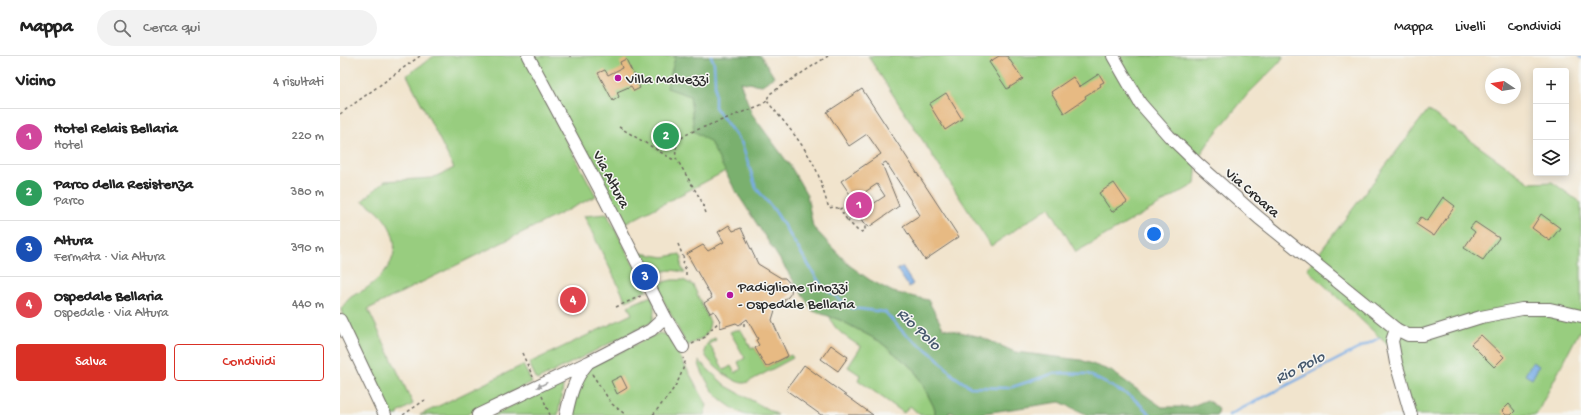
<!DOCTYPE html>
<html lang="it">
<meta charset="utf-8">
<style>
:root{--surface:#fff;--page:#f2f2f2;--text:#222;--muted:#767676;--line:#e0e0e0;--accent:#d93025}
body{margin:0;font-family:"Gochi Hand",sans-serif;background:var(--page);color:var(--text)}
.controls{position:absolute;right:12px;top:12px;display:grid;overflow:hidden;border-radius:4px;box-shadow:0 2px 10px #0003}
.controls button{width:36px;height:36px;display:grid;place-items:center;padding:0;border:0;border-bottom:1px solid var(--line);background:var(--surface);color:var(--text);font:20px sans-serif}
.compass{position:absolute;left:1145px;top:12px;width:36px;height:36px;border-radius:50%;background:var(--surface);box-shadow:0 2px 10px #0003;rotate:282deg}
.you{position:absolute;left:814px;top:178px;width:14px;height:14px;margin:-10px;border:3px solid #fff;border-radius:50%;background:#1a73e8;box-shadow:0 0 0 6px #1a73e833}
.badge{display:grid;place-items:center;width:26px;height:26px;border-radius:50%;background:var(--accent);color:#fff;font-size:13px;font-weight:700}
.pin{position:absolute;translate:-50% -50%;border:2px solid #fff;box-shadow:0 1px 4px #0006}
.list{margin:0;padding:0;list-style:none}
h2{display:flex;justify-content:space-between;align-items:center;height:52px;margin:0;padding:0 16px;font-size:17px}
h2 small{font-size:13px;font-weight:400;color:var(--muted)}
.list li{display:grid;grid-template-columns:26px 1fr auto;gap:12px;align-items:center;box-sizing:border-box;height:56px;padding:0 16px;border-top:1px solid var(--line)}
.list b{display:block;font-size:15px;white-space:nowrap}
.list p{margin:0;font-size:13px;white-space:nowrap;color:var(--muted)}
.list em{font-size:13px;font-style:normal;color:var(--muted)}
.actions{display:flex;gap:8px;padding:12px 16px}
.actions a{flex:1;padding:9px 0;border:1px solid var(--accent);border-radius:4px;text-align:center;font-size:14px;color:var(--accent)}
.actions .main{background:var(--accent);color:#fff}
.icon{flex:none;width:22px;height:22px;fill:none;stroke:currentColor;stroke-width:2;stroke-linecap:round;stroke-linejoin:round}
.map{position:relative;flex:none;width:1241px;height:359px;overflow:hidden}
header{display:flex;align-items:center;gap:24px;box-sizing:border-box;height:56px;padding:0 20px;background:var(--surface);border-bottom:1px solid var(--line)}
header strong{font-size:19px}
nav{display:flex;gap:22px;margin-inline-start:auto;font-size:14px}
.search{width:280px;height:36px;background:var(--page);display:flex;align-items:center;gap:10px;box-sizing:border-box;padding:0 14px;border-radius:22px;color:var(--muted);font-size:15px}
main{display:flex}
aside{flex:1;background:var(--surface)}
.map>svg:first-child{display:block}
</style>
<header>
<strong>Mappa</strong>
<div class="search"><svg class="icon" aria-label="search" viewBox="0 0 24 24"><circle cx="10" cy="10" r="6"/><path d="M15 15l6 6"/></svg>Cerca qui</div>
<nav><a>Mappa</a><a>Livelli</a><a>Condividi</a></nav>
</header>
<main>
<aside>
<h2>Vicino<small>4 risultati</small></h2>
<ul class="list">
<li><span class="badge" style="background:#d1479c">1</span><div><b>Hotel Relais Bellaria</b><p>Hotel</p></div><em>220 m</em></li>
<li><span class="badge" style="background:#2e9e5b">2</span><div><b>Parco della Resistenza</b><p>Parco</p></div><em>380 m</em></li>
<li><span class="badge" style="background:#1a4fb4">3</span><div><b>Altura</b><p>Fermata · Via Altura</p></div><em>390 m</em></li>
<li><span class="badge" style="background:#e0444e">4</span><div><b>Ospedale Bellaria</b><p>Ospedale · Via Altura</p></div><em>440 m</em></li>
</ul>
<div class="actions"><a class="main">Salva</a><a>Condividi</a></div>
</aside>
<div class="map">
<svg width="1241" height="359" viewBox="0 0 1241 359">
<rect width="100%" height="100%" fill="#f6f6f2"/>
<filter id="ink" filterUnits="userSpaceOnUse"><feTurbulence type="fractalNoise" baseFrequency=".025" numOctaves="2"/><feDisplacementMap in="SourceGraphic" scale="8" xChannelSelector="R" yChannelSelector="G"/><feConvolveMatrix kernelMatrix="1 2 1 2 8 2 1 2 1" color-interpolation-filters="sRGB"/></filter>
<filter id="wash" filterUnits="userSpaceOnUse"><feTurbulence type="fractalNoise" baseFrequency=".012" numOctaves="4" result="noise"/><feDisplacementMap in="SourceGraphic" scale="16" xChannelSelector="R" yChannelSelector="G"/><feGaussianBlur stdDeviation="0.9" result="paint"/><feColorMatrix in="noise" values="0 0 0 0 0 0 0 0 0 0 0 0 0 0 0 0 0 1.4 0 .05"/><feComposite in="paint" operator="in"/></filter>
<g filter="url(#wash)">
<rect width="100%" height="100%" fill="#f1e4cd"/>
<g fill="#98cd7f" stroke="#627c55">
<path d="M94 0H185L214 62 256 140 28 253 73 348 58 357V359H49L5 269 1 253C4 249 7 244 11 241 15 238 20 236 24 234 31 229 40 222 45 215 67 189 47 157 22 145L45 125 92 122 114 112 67 19Z"/>
<polygon points="190,0 387,0 401,107 281,170"/>
<polygon points="528,0 944,0 938,8 907,39 871,83 857,104 855,128 736,196 709,151 651,190"/>
<polygon points="1088,54 1190,127 1212,126 1241,147 1241,277 1239,276 1196,359 1065,359 1050,291 967,213"/>
<polygon points="267,158 307,234 286,245 244,160"/>
<path d="M301 197 324 201 340 198 342 202 341 210 345 217C339 215 331 213 325 215 320 217 317 219 312 219Z"/>
<polygon points="332,224 343,224 353,229 370,266 368,275 364,281 347,290 315,228"/>
<path d="M311 240C315 249 315 256 312 266L197 324 189 307 292 258 288 250Z"/>
<path d="M490 260 500 264 539 285 575 314 595 353V359H580L570 350 564 357 518 324 520 319 508 311 521 291C511 284 492 274 490 260Z"/>
<path d="M395 274H401L411 292H415L426 311 451 299 453 302 410 325C408 326 406 327 404 327 394 328 370 308 366 300 362 293 368 284 375 282L376 284 369 288 384 314 391 310 395 317 401 313 398 306 405 302 390 276Z"/>
<polygon points="319,277 328,279 367,349 364,359 229,359 240,323 252,310"/>
<path d="M359 305 386 330 438 359C428 359 416 359 406 359 400 358 382 345 377 340 372 335 358 312 359 305Z"/>
<polygon points="183,309 192,326 126,359 80,359"/>
<polygon points="218,327 221,327 223,331 218,359 153,359"/>
</g>
<polygon fill="#7ab06e" stroke="#526e4c" points="334,0 421,0 434,21 422,29 400,26 412,58 451,111 467,139 473,171 509,209 530,224 553,236 588,244 603,272 641,281 675,296 741,304 771,315 822,351 850,351 867,344 878,352 877,359 748,359 720,346 631,359 619,359 609,356 609,359 595,359 595,353 575,314 539,285 500,264 473,255 395,134 370,86 354,75 350,40 327,32 335,2"/>
<g fill="#79ade6" stroke="#526c88">
<polygon points="562,211 573,228 569,231 557,214"/>
<polygon points="1192,306 1199,310 1192,323 1185,319"/>
</g>
<g fill="none" stroke-linecap="round" stroke-linejoin="round">
<g stroke="#79ade6" stroke-width="2.5">
<polyline points="371,0 374,7 375,26 375,51 402,88 416,132 435,155 481,229 511,252 545,256 564,277 596,301 614,320 630,331 669,332 715,317 748,318 792,341 811,359"/>
<polyline points="1239,0 1241,2"/>
<polyline points="889,359 1039,282"/>
</g>
</g>
<g id="blocks">
<g fill="#e7ba83" fill-rule="evenodd">
<polygon points="659,0 667,0 683,23 667,33 649,6"/>
<polygon points="286,3 300,32 294,35 291,30 277,36 279,41 273,45 258,17 265,14 268,19 282,12 280,6"/>
<polygon points="759,18 764,26 760,28 761,30 745,40 746,42 724,57 711,36 733,21 739,31"/>
<path d="M522 33 619 181 585 204 563 170 580 159 546 106 542 108 559 150 529 171 523 166 518 158 522 156 501 125 541 98 527 78 509 90 487 56ZM537 128 545 140 533 148 525 136Z"/>
<polygon points="606,37 622,63 605,74 589,48"/>
<polygon points="774,127 787,146 772,156 759,137"/>
<polygon points="1103,141 1115,150 1094,180 1076,168 1081,161 1087,165"/>
<polygon points="1201,158 1220,172 1210,185 1192,172"/>
<polygon points="1135,166 1159,182 1143,204 1124,192 1135,176 1130,172"/>
<polygon points="389,169 393,175 401,172 418,208 441,222 445,222 452,230 451,237 448,241 444,244 444,247 436,251 432,264 448,300 426,311 415,292 419,289 416,284 418,283 407,263 399,269 396,267 380,272 380,265 374,255 370,257 364,247 372,242 347,198 363,189 368,195 384,186 378,176"/>
<polygon points="1141,279 1164,301 1154,311 1131,288"/>
<polygon points="491,289 508,301 498,315 481,303"/>
<polygon points="464,309 533,359 481,359 446,334"/>
<polygon points="281,320 287,332 277,338 271,325"/>
<polygon points="1169,348 1175,355 1171,359 1166,359 1162,355"/>
</g>
</g>
</g>
<g filter="url(#ink)">
<use href="#blocks" fill-opacity="0" stroke="#706c64" stroke-width="1"/>
<g fill="none" stroke-linecap="round" stroke-linejoin="round">
<defs>
<g id="minor">
<polyline points="188,0 266,145 325,261 343,291"/>
<polyline points="773,0 800,47 829,80 858,108 919,162 1056,273 1068,279 1083,279 1141,261 1182,253 1210,253 1241,260"/>
<polyline points="0,264 45,359"/>
<polyline points="1056,273 1052,285 1056,307 1071,359"/>
<polyline points="138,359 249,306 311,274 325,261"/>
<path d="M226 359C230 340 234 323 247 308"/>
</g>
</defs>
<use href="#minor" stroke="#706c64" stroke-width="14"/>
<g stroke="#706c64" stroke-width="1.5" stroke-dasharray="3 3" stroke-linecap="butt">
<polyline points="230,1 230,0"/>
<path d="M427 45C444 66 463 87 475 111 481 124 484 139 489 152L494 151 500 153"/>
<polyline points="0,58 80,0"/>
<polyline points="279,71 332,103 336,102"/>
<path d="M366 157 361 144 336 102C334 87 341 80 354 75L421 49 427 45 428 41 431 37 488 0"/>
<polyline points="517,158 507,164 500,153 512,146 515,151 518,150"/>
<polyline points="507,164 519,176 521,176 525,174 525,169 517,158 518,157 515,151"/>
<polyline points="338,188 344,203 343,208 346,214 346,220"/>
<polyline points="276,251 303,239"/>
<polyline points="404,270 404,264"/>
<polyline points="352,288 365,281 369,275 380,265"/>
<polyline points="182,297 193,321"/>
<polyline points="252,318 272,348 286,359"/>
<polyline points="202,340 210,359"/>
<polyline points="63,359 85,344"/>
<path d="M313 359C328 339 338 332 345 306L343 302"/>
</g>
<use href="#minor" stroke="#fff" stroke-width="12"/>
</g>
<defs><path id="oneway-solid" d="M-6-.8H1V-3.2L6.5 0L1 3.2V.8H-6Z"/></defs>
<use fill="#a0a0a0" href="#oneway-solid" transform="translate(202 329) rotate(154)"/>
</g>
<g fill="#b5179e" stroke="#f6f6f2" stroke-width="1.5">
<circle cx="278" cy="22" r="4"/>
<circle cx="390" cy="239" r="4"/>
</g>
<g text-anchor="middle" stroke-width="3" stroke-linejoin="round" paint-order="stroke">
<g font-size="15" fill="#2b2b2b" stroke="#f6f6f2" text-anchor="start">
<text x="286" y="27">Villa Malvezzi</text>
<text x="398" y="235">Padiglione Tinozzi<tspan x="398" dy="17">- Ospedale Bellaria</tspan></text>
</g>
<g font-size="15" fill="#2b2b2b" stroke="#f6f6f2">
<text transform="translate(272 123) rotate(62)" y="5">Via Altura</text>
<text transform="translate(913 136) rotate(41)" y="5">Via Croara</text>
</g>
<g font-size="16" font-style="italic" fill="#46586c" stroke="#f6f6f2">
<text transform="translate(580 272) rotate(43)" y="6">Rio Polo</text>
<text transform="translate(959 310) rotate(-27)" y="6">Rio Polo</text>
</g>
</g>
</svg>
<div class="controls">
<button>+</button>
<button>−</button>
<button><svg class="icon" aria-label="layers" viewBox="0 0 24 24"><path d="M12 4l9 5-9 5-9-5zM3 14l9 5 9-5"/></svg></button>
</div>
<svg class="compass" viewBox="-18 -18 36 36"><path d="M0-13l5 13h-10z" fill="#e53935"/><path d="M0 13l5-13h-10z" fill="#767676"/></svg>
<div class="you"></div>
<div class="pin badge" style="left:519px;top:149px;background:#d1479c">1</div>
<div class="pin badge" style="left:326px;top:80px;background:#2e9e5b">2</div>
<div class="pin badge" style="left:305px;top:221px;background:#1a4fb4">3</div>
<div class="pin badge" style="left:233px;top:244px;background:#e0444e">4</div>
</div>
</main>
